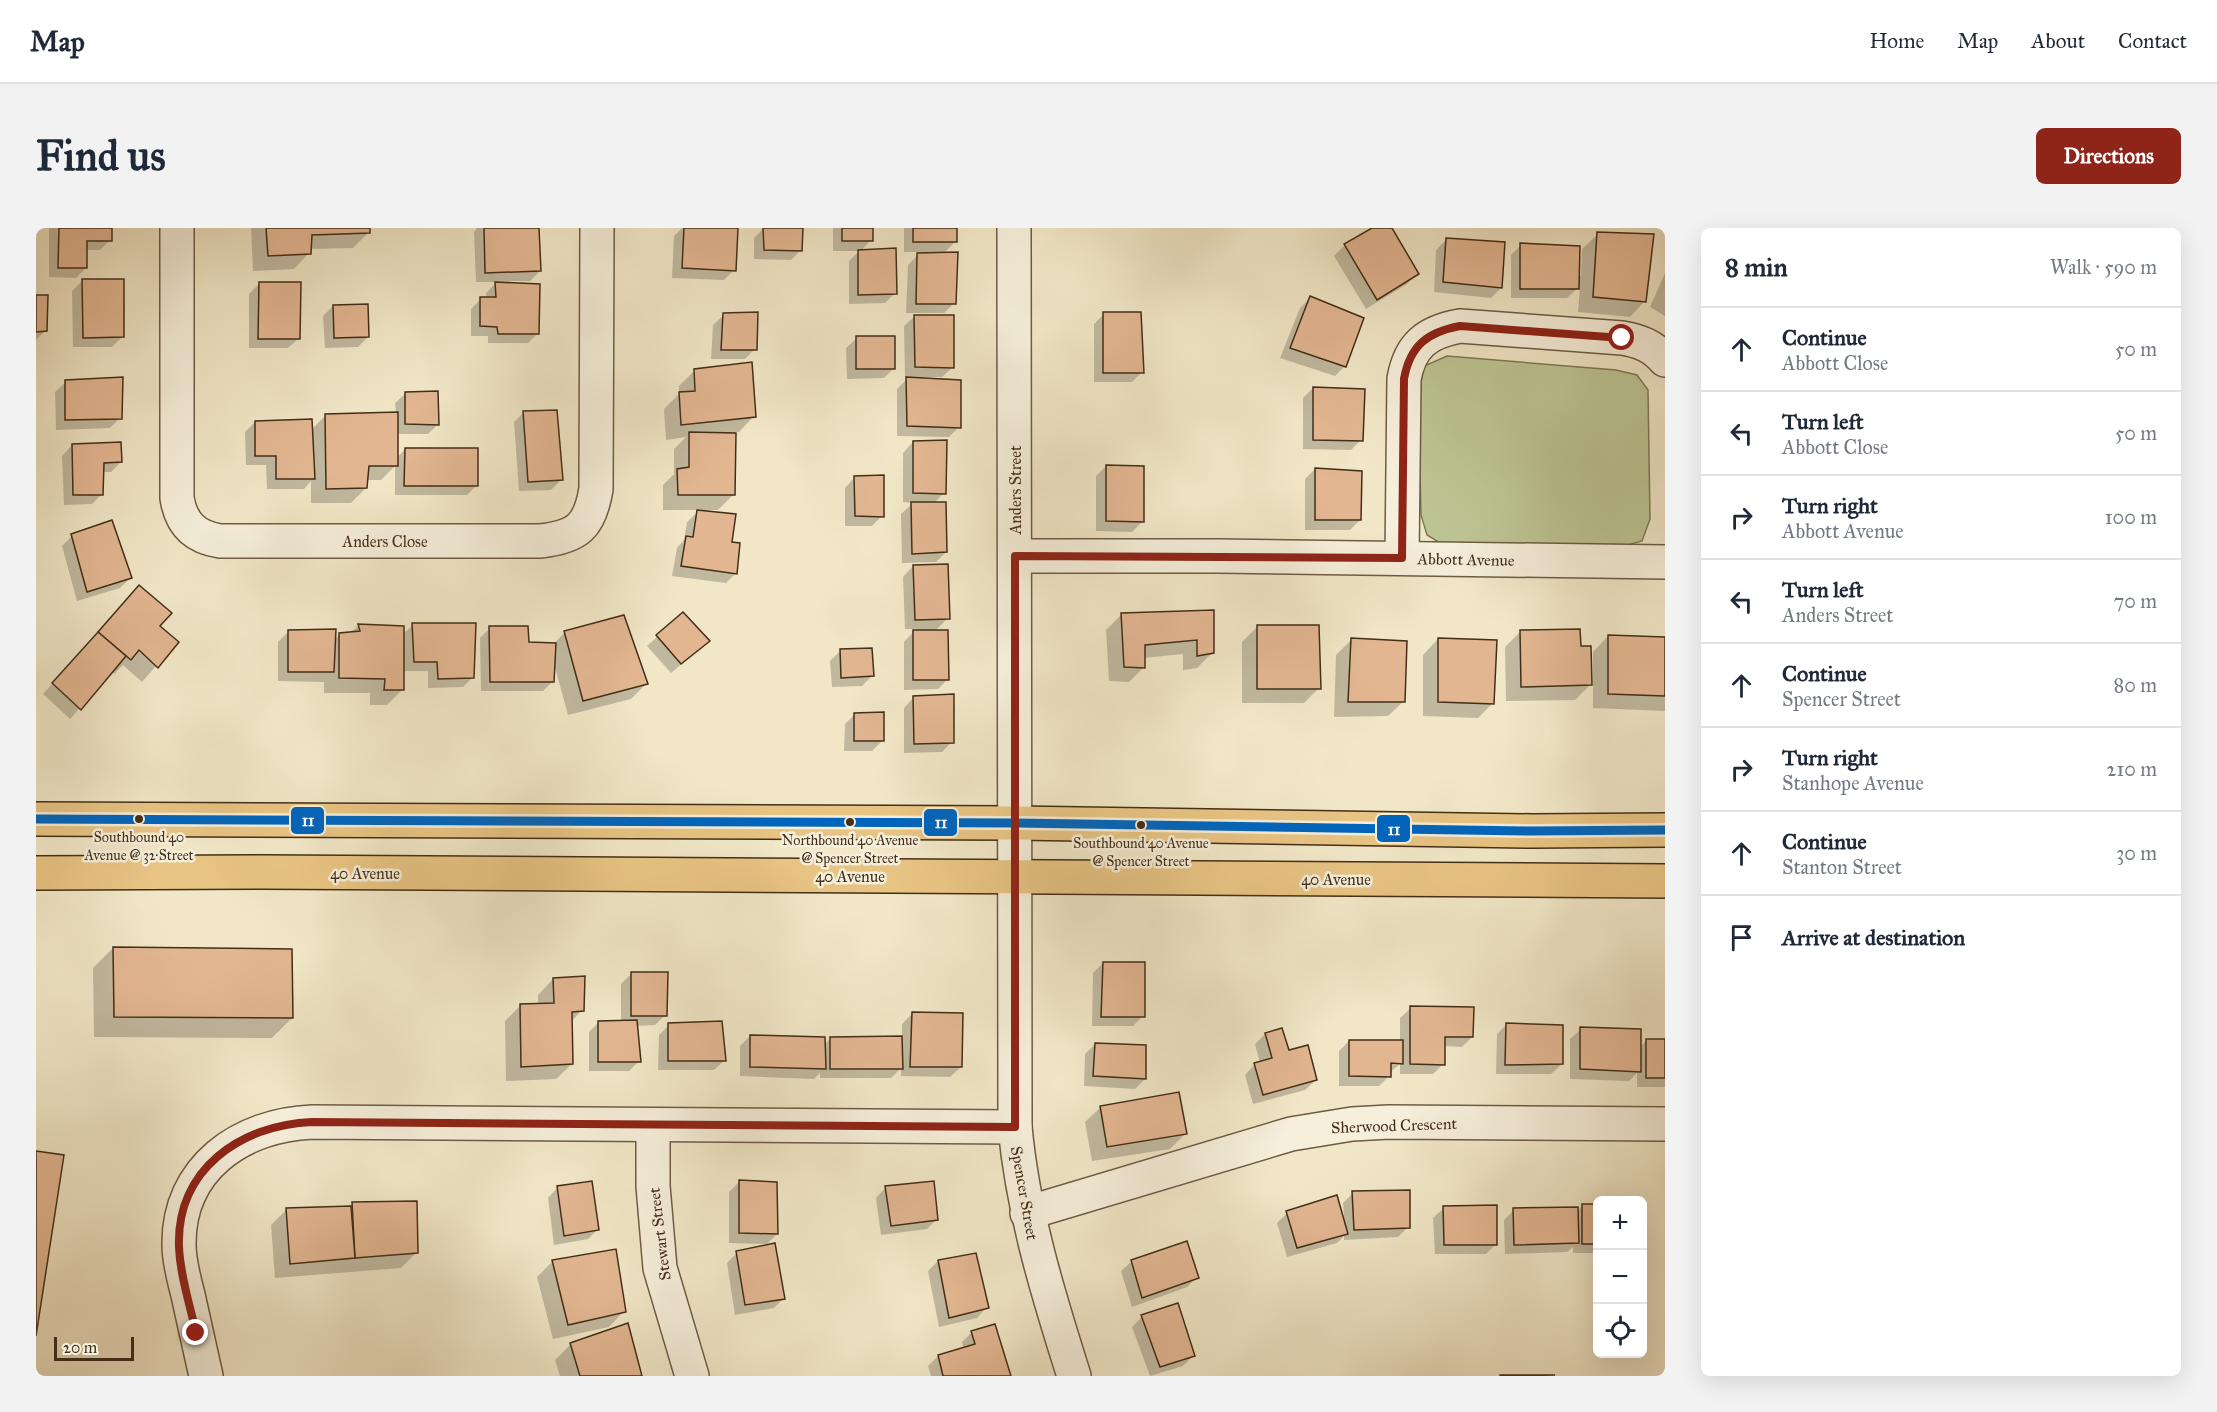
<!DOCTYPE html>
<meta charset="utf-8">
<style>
:root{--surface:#fff;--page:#f2f2f3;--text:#1f2937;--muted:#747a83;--line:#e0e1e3;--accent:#8f2418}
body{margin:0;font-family:"IM FELL Great Primer",serif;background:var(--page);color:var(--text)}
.controls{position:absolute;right:18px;bottom:18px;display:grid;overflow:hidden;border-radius:9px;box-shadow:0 6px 24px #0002}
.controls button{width:54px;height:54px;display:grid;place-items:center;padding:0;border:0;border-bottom:2px solid var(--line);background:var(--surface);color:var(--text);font:30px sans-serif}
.scale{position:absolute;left:18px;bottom:15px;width:80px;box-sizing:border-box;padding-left:6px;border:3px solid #432e17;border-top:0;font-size:16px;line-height:21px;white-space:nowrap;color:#432e17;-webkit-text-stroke:4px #f6efdb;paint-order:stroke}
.stop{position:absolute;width:18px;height:18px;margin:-14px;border:4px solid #8f2418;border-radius:50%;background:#fff}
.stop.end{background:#8f2418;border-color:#fff;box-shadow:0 2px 6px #0008}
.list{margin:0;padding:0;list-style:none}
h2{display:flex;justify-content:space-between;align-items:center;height:78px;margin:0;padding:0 24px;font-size:26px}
h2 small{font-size:20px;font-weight:400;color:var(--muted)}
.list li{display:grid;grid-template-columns:39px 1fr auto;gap:18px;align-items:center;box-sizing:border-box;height:84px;padding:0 24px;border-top:2px solid var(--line)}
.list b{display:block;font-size:22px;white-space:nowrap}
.list p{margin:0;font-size:20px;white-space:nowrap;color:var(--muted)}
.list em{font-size:20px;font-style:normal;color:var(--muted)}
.icon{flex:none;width:33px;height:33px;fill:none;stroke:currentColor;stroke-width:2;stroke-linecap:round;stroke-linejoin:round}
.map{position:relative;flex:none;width:1629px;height:1148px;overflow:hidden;border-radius:9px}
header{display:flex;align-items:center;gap:36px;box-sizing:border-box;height:84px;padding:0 30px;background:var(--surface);border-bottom:2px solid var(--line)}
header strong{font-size:28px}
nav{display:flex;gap:33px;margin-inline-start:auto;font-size:21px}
.intro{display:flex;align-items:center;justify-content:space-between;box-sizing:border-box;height:144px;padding:0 36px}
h1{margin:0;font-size:42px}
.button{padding:15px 27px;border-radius:9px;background:var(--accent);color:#fff;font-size:21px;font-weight:700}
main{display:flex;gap:36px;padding:0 36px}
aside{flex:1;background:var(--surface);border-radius:9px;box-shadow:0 6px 24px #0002}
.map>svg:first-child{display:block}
</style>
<header>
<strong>Map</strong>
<nav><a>Home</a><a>Map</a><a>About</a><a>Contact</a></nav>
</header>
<div class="intro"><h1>Find us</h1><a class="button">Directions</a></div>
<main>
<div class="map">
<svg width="1629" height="1148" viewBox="0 0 1629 1148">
<rect width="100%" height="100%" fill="#f1e7c7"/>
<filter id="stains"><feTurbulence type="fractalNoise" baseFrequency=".00333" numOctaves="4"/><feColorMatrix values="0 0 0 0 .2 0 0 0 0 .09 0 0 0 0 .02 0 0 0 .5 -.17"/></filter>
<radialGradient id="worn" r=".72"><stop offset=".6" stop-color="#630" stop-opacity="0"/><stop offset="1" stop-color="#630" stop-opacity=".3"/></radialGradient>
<polygon fill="#bdc493" stroke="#807955" stroke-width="1.5" points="1411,128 1580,142 1601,147 1612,162 1614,291 1606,313 1585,319 1409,318 1391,307 1385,287 1382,157 1386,139"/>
<g fill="#0003">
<polygon points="13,0 74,0 74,12 64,22 50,22 50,40 40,50 13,49"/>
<polygon points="215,0 332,0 332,5 317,20 273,21 273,25 258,41 217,43"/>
<polygon points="441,0 502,0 504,43 494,53 473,53 502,105 492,115 452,115 452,108 435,108 435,81 445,71 450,71 450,65 461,54 440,54 438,4"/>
<polygon points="646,0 701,0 698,42 688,52 636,50 638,8"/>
<polygon points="728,0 766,0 765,22 755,32 718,31 718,10"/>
<polygon points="797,0 835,0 835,12 825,23 859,65 849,75 813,76 813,33 823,23 797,23"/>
<polygon points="868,0 919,0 919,14 907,26 918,75 908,85 870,85 872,37 882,27 897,26 897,24 868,24"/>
<polygon points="1339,0 1354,0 1381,46 1371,56 1330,81 1298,28 1308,18"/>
<polygon points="1562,6 1609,73 1594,89 1542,84 1544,58 1531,70 1475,70 1475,27 1485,17 1545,48 1546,21"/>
<polygon points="1410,12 1465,60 1455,70 1398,64 1400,22"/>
<polygon points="1629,45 1629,88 1614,79"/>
<polygon points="46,53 86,109 76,119 37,119 36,63"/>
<polygon points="224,55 263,110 252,120 213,120 213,66"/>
<polygon points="0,69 9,103 0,112"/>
<polygon points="1274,70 1309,138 1299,148 1244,130 1264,80"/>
<polygon points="297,78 332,109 322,119 289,120 287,88"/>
<polygon points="1068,86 1106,144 1096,154 1058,154 1058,96"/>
<polygon points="688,87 719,121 709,131 675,131 677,97"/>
<polygon points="879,88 917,139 906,149 886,149 886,152 923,199 913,209 861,208 861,161 873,149 869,149 868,98"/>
<polygon points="821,110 858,140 848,150 811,151 810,120"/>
<polygon points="658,143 718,188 703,204 699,204 698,266 682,282 664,282 664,284 694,316 700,345 690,355 636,348 641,320 648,312 651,294 664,282 627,282 627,257 638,246 638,221 650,209 630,212 628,181 643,166 643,158"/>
<polygon points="30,154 84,190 74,200 20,202 19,164"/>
<polygon points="1277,160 1325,212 1315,222 1267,221 1267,170"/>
<polygon points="370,165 402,196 392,206 360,206 361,230 369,221 441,257 431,267 359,267 359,238 345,252 330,252 330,260 315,275 275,275 275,253 268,261 231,261 230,237 210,237 209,204 219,194 275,202 290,187 360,186 359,175"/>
<polygon points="488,184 525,252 515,262 483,263 478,194"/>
<polygon points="877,214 908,265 898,275 910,324 900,334 866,335 865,286 877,275 867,274 867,225"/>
<polygon points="36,217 85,234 75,244 66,244 66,266 56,276 28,277 26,228"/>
<polygon points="1070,238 1106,294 1096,304 1060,303 1060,248"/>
<polygon points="1279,241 1324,292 1314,302 1269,302 1269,251"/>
<polygon points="819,249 846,288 836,298 809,298 809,260"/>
<polygon points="36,308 94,350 84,360 41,373 26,318"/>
<polygon points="877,338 912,390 899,403 912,451 902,461 868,462 868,414 880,401 869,401 867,349"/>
<polygon points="103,359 122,398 141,414 106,454 87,437 78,446 76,444 34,491 7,466"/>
<polygon points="1177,383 1177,424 1161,440 1147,442 1147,426 1108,430 1108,439 1093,454 1073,453 1070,402 1086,386"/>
<polygon points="647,386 672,413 635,445 611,418"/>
<polygon points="377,397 437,449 427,459 392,460 392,443 366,443 366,462 351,477 334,477 334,465 288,465 288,454 242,453 242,414 253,403 298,412 304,407 314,405 322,398 366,399 366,407"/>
<polygon points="1222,398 1283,460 1268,475 1206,475 1206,414"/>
<polygon points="454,400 492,415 517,417 529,404 610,456 595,471 532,487 518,436 517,453 507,463 445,463 444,410"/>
<polygon points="1484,404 1543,419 1554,455 1556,455 1539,472 1470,473 1469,419"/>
<polygon points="1572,408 1629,411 1629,483 1557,480 1557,424"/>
<polygon points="1316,411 1368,473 1352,488 1298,489 1300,427"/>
<polygon points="1402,411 1457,475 1442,490 1387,488 1387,427"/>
<polygon points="804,423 836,448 826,458 796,459 794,433"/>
<polygon points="878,469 916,514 906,524 868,525 868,480"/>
<polygon points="819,486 846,513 836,523 808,523 809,496"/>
<polygon points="77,720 256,790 236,810 58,809 57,740"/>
<polygon points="1067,735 1107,788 1097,798 1056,798 1057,745"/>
<polygon points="595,746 629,787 619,797 600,798 603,833 593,843 553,843 553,804 563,794 585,794 585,756"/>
<polygon points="517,751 546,782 535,794 536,836 520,851 470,853 469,793 484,778 502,777 502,767"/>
<polygon points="1375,780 1436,809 1426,819 1408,818 1407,836 1397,846 1364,846 1364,836 1353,845 1353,848 1343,858 1303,858 1303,823 1313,813 1364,814 1364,790"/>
<polygon points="876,786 925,839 914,849 865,848 865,840 855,850 784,850 784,845 778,851 704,848 704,818 714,808 788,817 794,811 866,809 866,796"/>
<polygon points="1471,796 1526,836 1515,846 1460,846 1461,806"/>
<polygon points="633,797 689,832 678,842 622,842 623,807"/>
<polygon points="1545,801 1603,820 1611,812 1629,813 1629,859 1601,859 1601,845 1593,853 1534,851 1534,811"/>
<polygon points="1245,802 1252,824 1280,852 1269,862 1217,876 1209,847 1219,836 1224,835 1219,816 1229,806"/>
<polygon points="1059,816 1109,851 1099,861 1048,858 1049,826"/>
<polygon points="1065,879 1149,906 1134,921 1056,933 1049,894"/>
<polygon points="703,954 741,1006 731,1016 693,1015 693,964"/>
<polygon points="522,959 562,1001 552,1011 518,1017 512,970"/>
<polygon points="850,959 901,991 891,1001 845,1007 840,970"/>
<polygon points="1317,965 1372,999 1362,1009 1308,1012 1308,1008 1301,1015 1251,1029 1241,995 1251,985 1308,991 1307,975"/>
<polygon points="317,975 381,1024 365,1040 239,1050 235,997 250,982 312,980"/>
<polygon points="1562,977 1562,1025 1537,1025 1537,1019 1531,1024 1469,1026 1468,992 1478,982 1540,984 1546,978"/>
<polygon points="1408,980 1460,1016 1450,1026 1399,1026 1397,990"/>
<polygon points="579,1023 588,1083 573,1099 517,1111 501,1049 516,1034"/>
<polygon points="701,1025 748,1070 738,1080 699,1087 691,1035"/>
<polygon points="902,1033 951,1079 941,1090 903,1099 892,1043"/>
<polygon points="1096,1033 1161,1049 1151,1059 1096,1079 1085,1043"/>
<polygon points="1106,1089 1157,1128 1147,1138 1114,1148 1096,1099"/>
<polygon points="936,1104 974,1148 895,1148 892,1138 902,1128 928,1121 926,1114"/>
<polygon points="535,1116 604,1148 524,1148 519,1132"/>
</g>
<g fill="#e2b691" stroke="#432e17" stroke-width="1.5">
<polygon points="23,0 76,0 76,13 51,13 51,40 22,40"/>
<polygon points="230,0 334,0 334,5 276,7 275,26 232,28"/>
<polygon points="448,0 503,0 505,43 449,45"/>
<polygon points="648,0 702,0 700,43 646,40"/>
<polygon points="727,0 767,0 766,23 728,22"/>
<rect x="806" y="0" width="31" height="13"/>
<rect x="877" y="0" width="44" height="14"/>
<polygon points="1336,0 1356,0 1383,46 1341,72 1308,16"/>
<polygon points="1561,4 1618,6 1610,74 1557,69"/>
<polygon points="1410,10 1469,14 1466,60 1407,54"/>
<polygon points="1484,15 1544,18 1543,61 1484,61"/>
<polygon points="860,20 861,66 822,67 822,22"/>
<polygon points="922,24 920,76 880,76 881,25"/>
<polygon points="46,51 88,51 88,109 47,110"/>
<polygon points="223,54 265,54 264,111 222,111"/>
<polygon points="459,54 504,56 503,106 462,106 461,99 444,98 444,69 460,69"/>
<polygon points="0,67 12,67 11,103 0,104"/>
<polygon points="1274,68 1328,90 1310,139 1254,120"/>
<polygon points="332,76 333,109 298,110 297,77"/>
<polygon points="722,84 721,122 685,122 687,85"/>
<polygon points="1067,84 1105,84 1108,145 1067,145"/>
<polygon points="878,87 918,87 918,140 879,139"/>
<rect x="820" y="108" width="39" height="33"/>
<polygon points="716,134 720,189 645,197 643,164 659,163 658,141"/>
<polygon points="87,149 86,191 29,192 29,152"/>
<polygon points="870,149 925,152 925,200 871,198"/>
<polygon points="1277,159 1329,161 1327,213 1277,212"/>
<polygon points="402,163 403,197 369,196 369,164"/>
<polygon points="521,182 527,252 492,254 487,183"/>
<polygon points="362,184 362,238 333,238 331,260 290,261 289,186"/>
<polygon points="276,191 279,251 240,251 240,228 219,228 219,193"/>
<polygon points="653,204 700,205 699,267 642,267 641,241 653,239"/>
<polygon points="911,212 910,266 877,265 877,213"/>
<polygon points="85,214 86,234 68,235 67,267 37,267 36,216"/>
<polygon points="369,220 442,220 442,258 368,258"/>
<polygon points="1070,237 1108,238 1108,294 1070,293"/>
<polygon points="1279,240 1326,243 1325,292 1279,292"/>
<polygon points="848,247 848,289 819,288 818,248"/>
<polygon points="875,274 910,274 911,324 876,326"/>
<polygon points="661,282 700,286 696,314 704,315 701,346 645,338 650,308 657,309"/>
<polygon points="76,292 96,350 51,364 35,306"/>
<polygon points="912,336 914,391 879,392 877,337"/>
<polygon points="103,357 136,385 124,398 143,414 122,440 103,422 95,432 62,404"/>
<polygon points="1178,382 1178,425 1161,428 1161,412 1109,417 1109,440 1088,439 1085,385"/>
<polygon points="647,384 674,413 645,436 620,407"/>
<polygon points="588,387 612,456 547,473 528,403"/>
<polygon points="376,395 440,395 438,450 402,451 401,434 378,434"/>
<polygon points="322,396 368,398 368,462 348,462 349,451 303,450 303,405 324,403"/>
<polygon points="1221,397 1283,397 1285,461 1221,461"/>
<polygon points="453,398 492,398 493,414 520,415 518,454 454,454"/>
<polygon points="300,401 298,444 252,444 252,402"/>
<polygon points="1544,401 1545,418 1555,418 1556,457 1485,459 1484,402"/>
<polygon points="877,402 912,402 913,452 877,452"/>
<polygon points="62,404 90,428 45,482 16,455"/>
<polygon points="1572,407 1629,409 1629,468 1572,466"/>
<polygon points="1315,410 1371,413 1369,474 1312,474"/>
<polygon points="1402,410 1461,412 1458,476 1402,474"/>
<polygon points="836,420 838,448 805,450 804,421"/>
<polygon points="918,466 918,515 878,516 877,468"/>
<polygon points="848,484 848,513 818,513 818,485"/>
<polygon points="77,719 256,721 257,790 78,789"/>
<polygon points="1067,734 1109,734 1109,789 1065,789"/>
<polygon points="595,744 632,744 631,788 595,788"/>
<polygon points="549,748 548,783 536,784 537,836 485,839 484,776 518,775 517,750"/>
<polygon points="1374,778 1438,779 1437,809 1409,809 1409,837 1374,836"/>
<polygon points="876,784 927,785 926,839 874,839"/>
<polygon points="601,792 605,834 562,834 562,793"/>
<polygon points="686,793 690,833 632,833 632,795"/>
<polygon points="1470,795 1527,797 1527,836 1469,837"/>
<polygon points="1544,799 1605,801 1605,844 1544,841"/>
<polygon points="1246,800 1253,822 1272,817 1281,852 1227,867 1218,835 1236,830 1229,805"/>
<polygon points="714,807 789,809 790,841 714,839"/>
<polygon points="866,808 867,841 794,841 794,809"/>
<rect x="1610" y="811" width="19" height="39"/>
<polygon points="1313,812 1367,812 1367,836 1355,835 1355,849 1313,848"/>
<polygon points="1059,815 1110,817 1110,851 1057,848"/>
<polygon points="1143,864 1151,906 1071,919 1064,878"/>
<polygon points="0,923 28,927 0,1108"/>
<polygon points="703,952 741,954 742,1006 703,1005"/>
<polygon points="556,953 563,1002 528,1008 521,958"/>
<polygon points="898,953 902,992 855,998 849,958"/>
<polygon points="1374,962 1374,1000 1318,1002 1316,963"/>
<polygon points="1301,967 1312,1006 1261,1020 1250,983"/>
<polygon points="381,973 382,1025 319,1030 316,974"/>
<rect x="1546" y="976" width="16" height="40"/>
<polygon points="1461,977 1461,1017 1408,1017 1407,978"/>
<polygon points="315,978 319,1030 254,1036 250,980"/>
<polygon points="1542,979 1543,1015 1478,1017 1477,980"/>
<polygon points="1151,1013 1163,1050 1106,1070 1095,1032"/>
<polygon points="739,1015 749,1071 709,1077 700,1023"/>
<polygon points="580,1021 590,1084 532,1097 516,1032"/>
<polygon points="940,1025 953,1080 913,1090 902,1032"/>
<polygon points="1142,1075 1159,1128 1124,1139 1105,1087"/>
<polygon points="592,1095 606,1148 544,1148 534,1115"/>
<polygon points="959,1096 975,1148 907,1148 902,1127 939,1116 935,1103"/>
<polygon points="1464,1147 1519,1147 1464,1148"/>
</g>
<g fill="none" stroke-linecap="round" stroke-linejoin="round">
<defs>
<g id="minor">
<path d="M141 0V270C145 295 158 309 184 313H504C542 309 554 298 560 261L561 0"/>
<path d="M978 0 979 899C987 985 1012 1066 1038 1148"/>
<polyline points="979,328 1182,328 1629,334"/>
<path d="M1366 330 1368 151C1374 117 1391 104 1424 98L1586 110C1604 113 1617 118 1629 132"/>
<polyline points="617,897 617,958 624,1040 656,1148"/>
<polyline points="991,985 1255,906 1316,896 1353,894 1629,896"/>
<path d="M170 1148C164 1121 158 1094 152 1067 148 1051 143 1034 143 1017 142 940 205 897 276 894L979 899"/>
</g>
<g id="major">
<polyline points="0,591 979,595 1496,603 1629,602"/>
<polyline points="0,645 226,644 1629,653"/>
</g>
</defs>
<use href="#minor" stroke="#6e5c43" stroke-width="36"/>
<use href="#major" stroke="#432e17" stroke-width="36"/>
<use href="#minor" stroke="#f6efdb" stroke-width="33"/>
<use href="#major" stroke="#e8c484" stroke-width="33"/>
<defs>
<polyline id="bus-1" points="0,591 979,595 1496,603 1629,602"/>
</defs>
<use href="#bus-1" stroke="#f6efdb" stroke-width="14"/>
<use href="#bus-1" stroke="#0065bd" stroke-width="9"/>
</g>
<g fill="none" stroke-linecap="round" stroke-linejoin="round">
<path stroke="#8f2418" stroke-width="8" d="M160 1105C154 1077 144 1047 143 1019 140 941 205 897 276 894L979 899V328L1366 330 1368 151C1374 117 1392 104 1424 98L1586 110"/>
</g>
<g fill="#432e17" stroke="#f6efdb" stroke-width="2">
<circle cx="103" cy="591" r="5"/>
<circle cx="814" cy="594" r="5"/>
<circle cx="1105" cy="597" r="5"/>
</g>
<g text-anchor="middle" stroke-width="5" stroke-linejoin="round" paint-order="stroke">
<g font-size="14" fill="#432e17" stroke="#f6efdb">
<text x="103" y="614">Southbound 40<tspan x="103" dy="18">Avenue @ 32 Street</tspan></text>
<text x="814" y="617">Northbound 40 Avenue<tspan x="814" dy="18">@ Spencer Street</tspan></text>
<text x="1105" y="620">Southbound 40 Avenue<tspan x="1105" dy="18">@ Spencer Street</tspan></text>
</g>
<g font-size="16" fill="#432e17" stroke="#f6efdb">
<text transform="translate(979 262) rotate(-90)" y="6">Anders Street</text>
<text x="349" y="319">Anders Close</text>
<text transform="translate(1430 331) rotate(1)" y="6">Abbott Avenue</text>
<text x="329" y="651">40 Avenue</text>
<text x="814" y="654">40 Avenue</text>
<text x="1300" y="657">40 Avenue</text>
<text transform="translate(1358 897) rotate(-2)" y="6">Sherwood Crescent</text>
<text transform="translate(989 965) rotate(80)" y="6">Spencer Street</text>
<text transform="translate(623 1006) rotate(-97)" y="6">Stewart Street</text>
</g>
</g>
<g stroke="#f6efdb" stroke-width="2">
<rect x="254" y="578" width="35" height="29" rx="6" fill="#0065bd"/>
<rect x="887" y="580" width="35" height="29" rx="6" fill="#0065bd"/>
<rect x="1340" y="586" width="35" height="29" rx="6" fill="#0065bd"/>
</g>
<g font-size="16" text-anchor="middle" font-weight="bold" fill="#fff">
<text x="272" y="598">11</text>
<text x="905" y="600">11</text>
<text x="1358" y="607">11</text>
</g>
<rect width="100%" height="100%" filter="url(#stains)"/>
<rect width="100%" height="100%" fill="url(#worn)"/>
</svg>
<div class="controls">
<button>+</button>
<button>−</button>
<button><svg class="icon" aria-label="locate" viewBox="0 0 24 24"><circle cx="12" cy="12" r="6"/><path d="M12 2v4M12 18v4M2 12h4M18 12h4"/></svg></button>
</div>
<div class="scale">20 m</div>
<div class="stop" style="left:1586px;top:110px"></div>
<div class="stop end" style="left:160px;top:1105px"></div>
</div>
<aside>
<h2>8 min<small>Walk · 590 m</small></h2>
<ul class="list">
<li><svg class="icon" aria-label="ahead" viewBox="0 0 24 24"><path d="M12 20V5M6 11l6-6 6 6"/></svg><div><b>Continue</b><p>Abbott Close</p></div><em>50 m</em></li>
<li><svg class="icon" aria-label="left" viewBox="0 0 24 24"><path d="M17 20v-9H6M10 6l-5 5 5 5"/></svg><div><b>Turn left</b><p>Abbott Close</p></div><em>50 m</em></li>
<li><svg class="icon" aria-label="right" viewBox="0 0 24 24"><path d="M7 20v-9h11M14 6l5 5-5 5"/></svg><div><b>Turn right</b><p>Abbott Avenue</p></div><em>100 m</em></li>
<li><svg class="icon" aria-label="left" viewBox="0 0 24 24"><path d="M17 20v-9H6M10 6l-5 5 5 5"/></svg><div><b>Turn left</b><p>Anders Street</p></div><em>70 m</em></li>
<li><svg class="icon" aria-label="ahead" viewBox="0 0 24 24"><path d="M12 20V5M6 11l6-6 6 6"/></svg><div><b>Continue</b><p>Spencer Street</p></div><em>80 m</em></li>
<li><svg class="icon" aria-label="right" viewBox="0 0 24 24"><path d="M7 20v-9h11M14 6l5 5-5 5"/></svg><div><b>Turn right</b><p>Stanhope Avenue</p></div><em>210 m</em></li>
<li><svg class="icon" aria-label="ahead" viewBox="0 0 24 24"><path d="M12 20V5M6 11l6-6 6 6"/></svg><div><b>Continue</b><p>Stanton Street</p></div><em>30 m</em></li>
<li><svg class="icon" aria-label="arrive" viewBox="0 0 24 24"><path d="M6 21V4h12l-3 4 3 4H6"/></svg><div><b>Arrive at destination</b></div></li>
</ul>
</aside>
</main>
